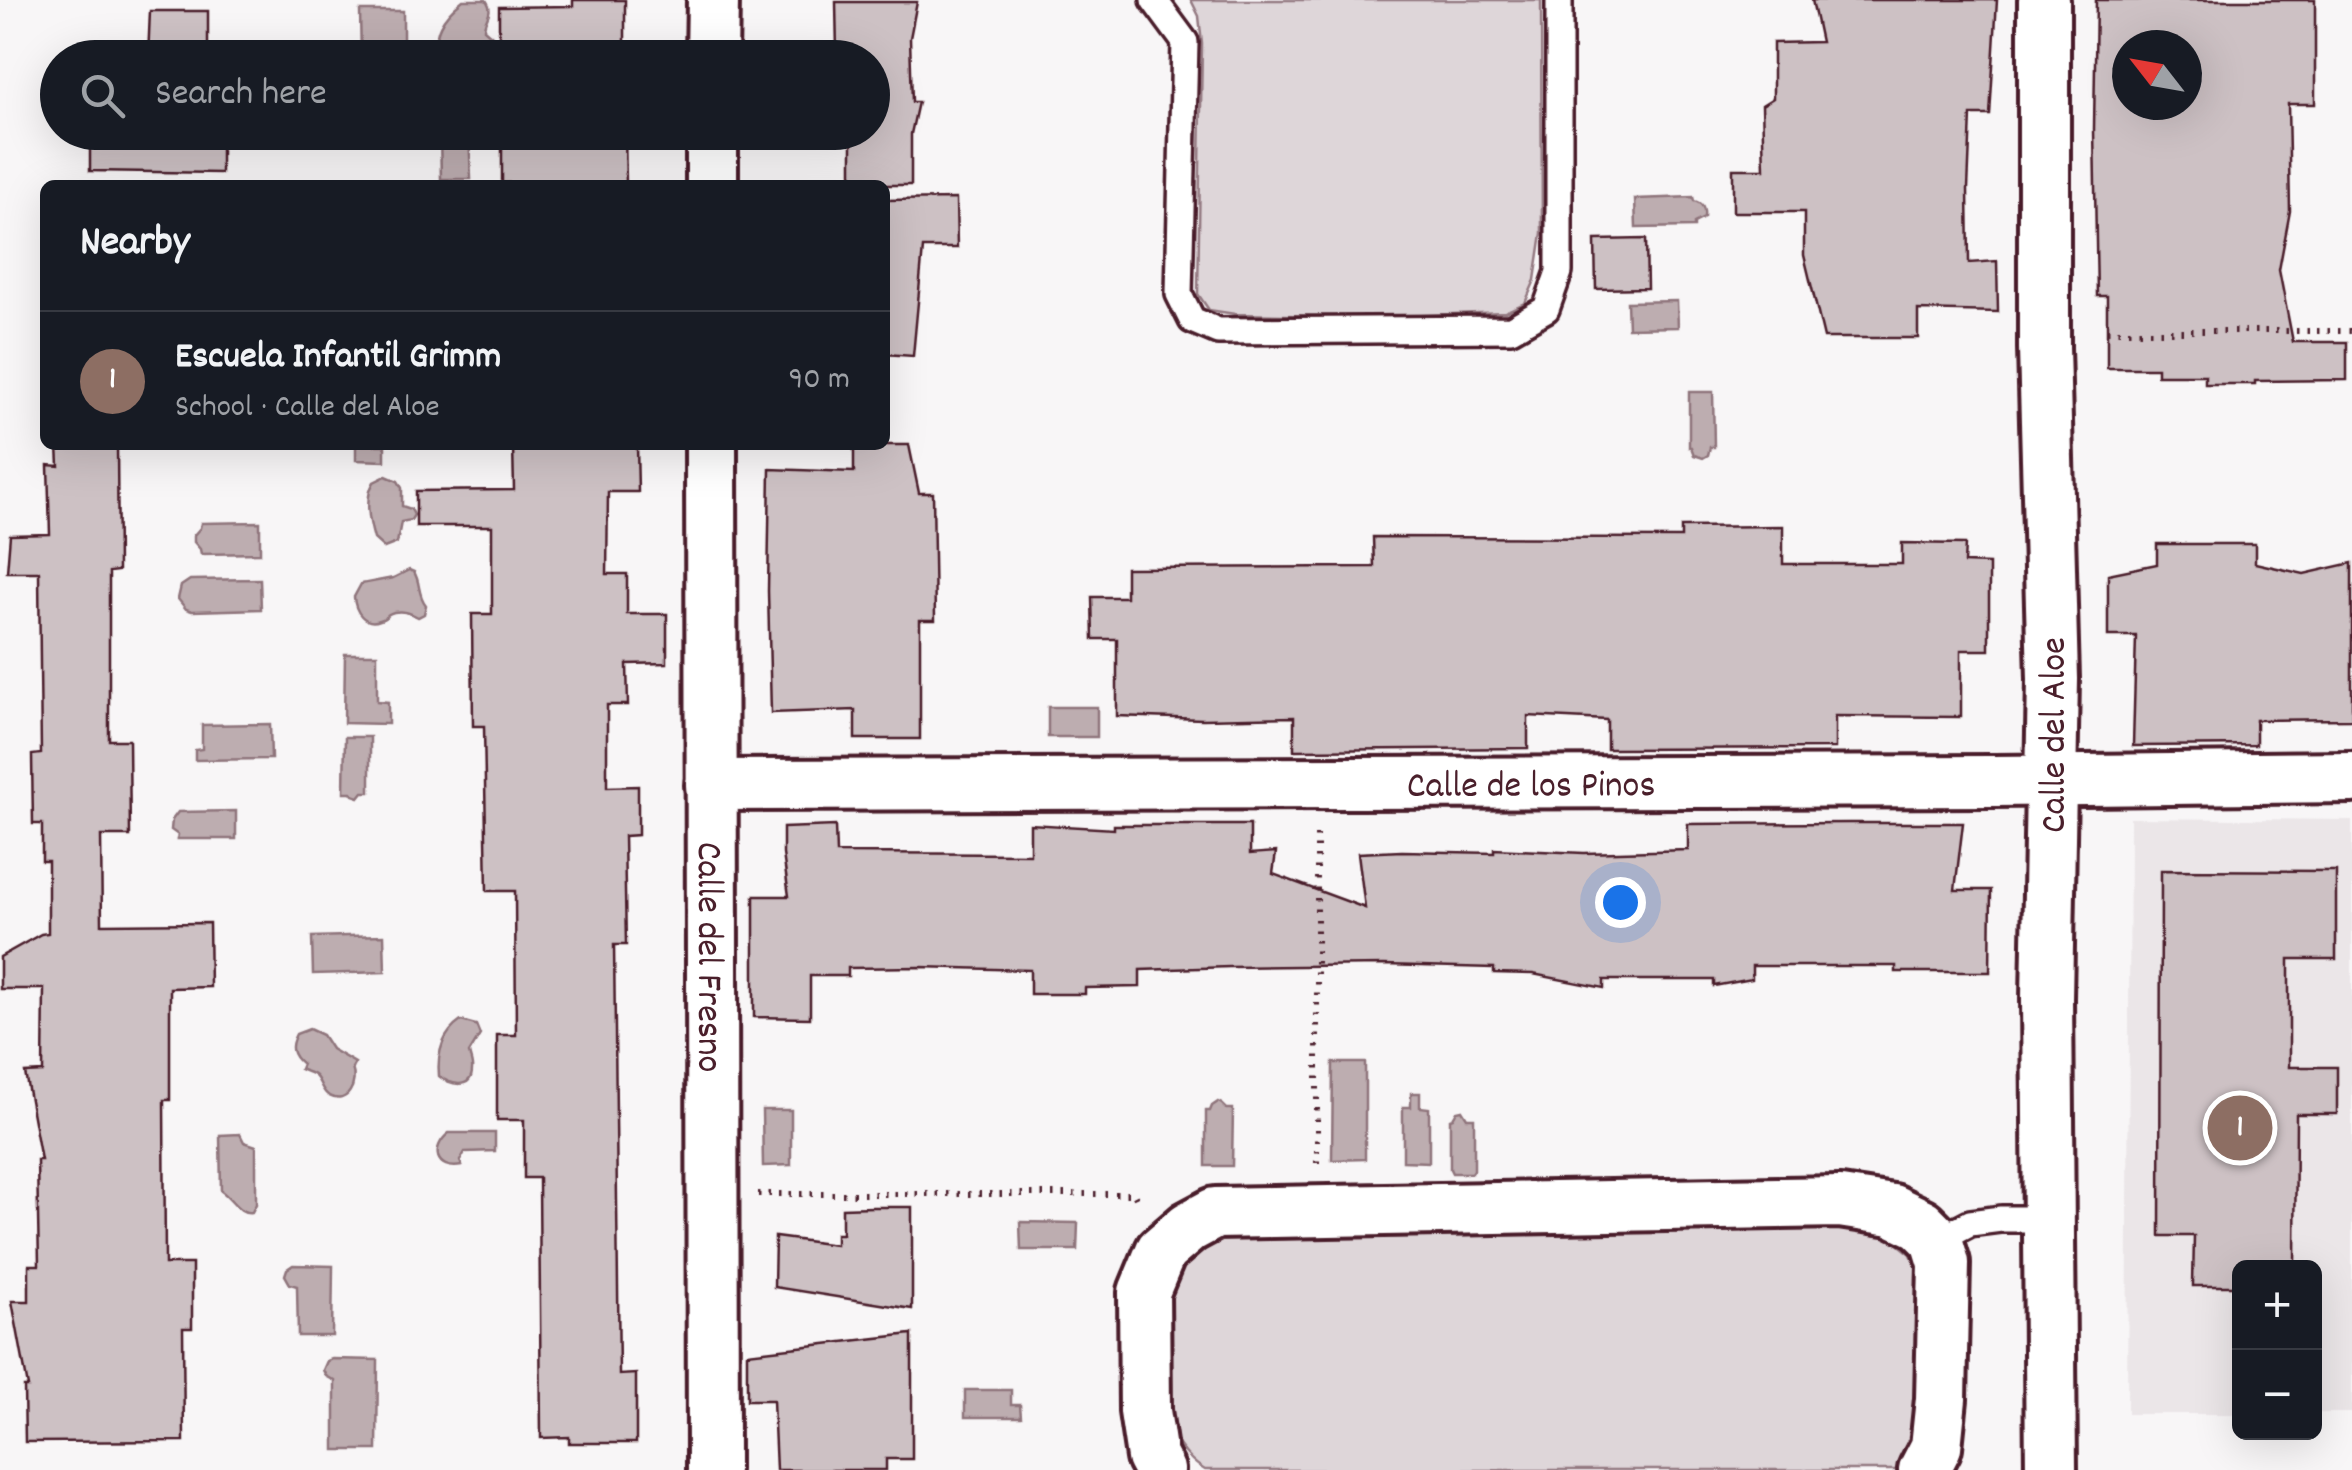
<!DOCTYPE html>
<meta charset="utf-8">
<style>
:root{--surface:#171b24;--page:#242831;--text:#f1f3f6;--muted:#9ea1a6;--line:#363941;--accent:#1f6fb2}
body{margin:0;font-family:Dekko,sans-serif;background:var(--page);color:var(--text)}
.controls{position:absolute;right:30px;bottom:30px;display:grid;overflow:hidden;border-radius:15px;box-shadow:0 10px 40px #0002}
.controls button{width:90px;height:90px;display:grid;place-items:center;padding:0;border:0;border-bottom:2px solid var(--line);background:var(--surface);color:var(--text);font:50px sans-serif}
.compass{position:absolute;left:2112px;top:30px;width:90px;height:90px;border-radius:50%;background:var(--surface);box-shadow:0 10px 40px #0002;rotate:301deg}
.you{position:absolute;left:1620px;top:902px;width:35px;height:35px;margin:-25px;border:8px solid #fff;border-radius:50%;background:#1a73e8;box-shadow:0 0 0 15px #1a73e833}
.badge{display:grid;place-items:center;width:65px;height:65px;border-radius:50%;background:var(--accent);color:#fff;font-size:32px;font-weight:700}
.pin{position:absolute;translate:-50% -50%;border:5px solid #fff;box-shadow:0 2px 10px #0006}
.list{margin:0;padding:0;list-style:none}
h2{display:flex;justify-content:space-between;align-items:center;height:130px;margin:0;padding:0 40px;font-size:42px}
h2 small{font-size:32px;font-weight:400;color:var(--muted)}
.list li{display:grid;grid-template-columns:65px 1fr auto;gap:30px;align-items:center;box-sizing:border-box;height:140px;padding:0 40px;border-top:2px solid var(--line)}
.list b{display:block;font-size:38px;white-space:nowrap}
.list p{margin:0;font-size:32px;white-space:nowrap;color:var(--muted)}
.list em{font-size:32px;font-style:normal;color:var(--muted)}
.icon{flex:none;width:55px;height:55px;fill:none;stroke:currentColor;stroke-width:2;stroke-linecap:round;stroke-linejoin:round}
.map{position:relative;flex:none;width:2352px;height:1470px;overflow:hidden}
.search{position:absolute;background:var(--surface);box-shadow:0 10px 40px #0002;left:40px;top:40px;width:850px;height:110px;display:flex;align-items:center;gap:25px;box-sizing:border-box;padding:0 35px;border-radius:55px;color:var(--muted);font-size:38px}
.panel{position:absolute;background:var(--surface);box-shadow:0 10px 40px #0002;left:40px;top:180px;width:850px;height:270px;border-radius:15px}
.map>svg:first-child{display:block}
</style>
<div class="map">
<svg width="2352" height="1470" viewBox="0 0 2352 1470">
<rect width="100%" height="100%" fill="#f8f6f7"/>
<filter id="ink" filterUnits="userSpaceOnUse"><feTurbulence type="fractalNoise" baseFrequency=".01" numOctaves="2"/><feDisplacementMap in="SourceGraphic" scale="20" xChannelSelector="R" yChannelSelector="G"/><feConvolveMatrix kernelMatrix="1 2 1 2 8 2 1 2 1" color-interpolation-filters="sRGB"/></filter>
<g filter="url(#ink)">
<polygon fill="#ebe6e8" points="2130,818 2352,820 2352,1413 2315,1413 2314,1268 2240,1268 2239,1414 2127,1414"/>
<g fill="#ded6d9" stroke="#947a82" stroke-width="2.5">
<polygon points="1191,0 1541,0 1542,233 1535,280 1525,303 1505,312 1376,317 1235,314 1209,310 1198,294 1202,44 1199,16"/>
<path d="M1852 1222 1887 1235 1911 1254 1925 1289 1917 1432 1901 1470H1205C1194 1464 1179 1448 1174 1436 1158 1399 1157 1318 1172 1281 1181 1256 1199 1245 1220 1232Z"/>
</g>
<g fill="#bdadb0" stroke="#8f747b" stroke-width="2.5">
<path d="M463 0H486C495 13 484 17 484 29L492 36 490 42 481 44 470 57H443C427 36 445 14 463 0Z"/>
<polygon points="360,11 403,11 403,57 361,57"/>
<polygon points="346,133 409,133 409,139 352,141 352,136"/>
<polygon points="440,133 469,133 471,179 441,179"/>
<path d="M1693 197 1694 201C1703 203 1705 209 1704 218L1694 223V227L1636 228 1635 199Z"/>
<polygon points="1677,301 1678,327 1628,328 1627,302"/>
<polygon points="1689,392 1713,392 1714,447 1710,447 1708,455 1703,458 1694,455 1691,447 1689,447"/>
<polygon points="356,445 385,445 385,461 356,460"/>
<path d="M386 476 398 481 402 488V506L411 509 414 515 411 520 401 522 397 543 384 548 374 539C369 521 364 498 374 482Z"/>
<polygon points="260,522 260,553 201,554 200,549 194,542 194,535 200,528 201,523"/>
<path d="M409 570 414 572C421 583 417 594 426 605L424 614 418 617C410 613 403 610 394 612 383 615 391 616 380 620 364 626 355 611 354 597L361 584 393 578Z"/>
<polygon points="260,579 261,609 192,611 186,609 178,599 181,586 190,580"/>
<polygon points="345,654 377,654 377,701 388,702 388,724 344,723"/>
<rect x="1048" y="707" width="49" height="30"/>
<polygon points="270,724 271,759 195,760 195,750 202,749 202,725"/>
<polygon points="345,737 370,737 370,792 363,792 359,797 353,795 351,792 344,792"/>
<polygon points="236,811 236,839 177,839 178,835 171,830 172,820 178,812"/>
<polygon points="384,935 385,972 313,974 312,937"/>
<path d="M461 1021 476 1025 480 1035 469 1053C470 1059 473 1064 472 1070 472 1090 449 1085 439 1076 437 1054 442 1034 461 1021Z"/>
<path d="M309 1029 322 1035 331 1049 355 1063 352 1068C358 1083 348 1106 329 1096 321 1091 321 1082 315 1076 311 1072 305 1072 300 1069L302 1064C291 1055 289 1047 296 1034Z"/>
<polygon points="1333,1063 1365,1063 1365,1159 1332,1160"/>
<polygon points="1411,1093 1420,1093 1420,1107 1429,1108 1429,1162 1403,1161 1403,1107 1411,1107"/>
<polygon points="1218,1102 1222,1104 1227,1109 1233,1109 1232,1166 1206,1166 1206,1111 1210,1111 1212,1106"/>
<polygon points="762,1110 791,1110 791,1165 763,1166"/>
<polygon points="1462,1110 1467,1118 1474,1118 1474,1170 1472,1173 1452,1173 1450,1169 1450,1119 1453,1118 1457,1111"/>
<path d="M449 1133H495V1151L465 1152 460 1161 462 1166C435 1171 430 1148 449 1133Z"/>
<path d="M240 1134 244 1142 256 1146V1204L252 1212C239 1215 232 1198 221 1191L220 1135Z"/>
<polygon points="1020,1222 1078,1223 1077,1250 1021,1250"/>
<polygon points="293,1265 333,1266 332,1336 298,1336 297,1286 290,1284 285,1275 287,1269"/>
<polygon points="332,1359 378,1360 377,1450 335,1450 335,1381 326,1376 323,1370 327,1361"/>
<polygon points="965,1390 1011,1390 1011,1405 1020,1405 1021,1417 965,1417"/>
</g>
<g fill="#cdc1c4" stroke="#4a1f2b" stroke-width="2.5" fill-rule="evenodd">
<polygon points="573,0 625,0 625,58 499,58 499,7 573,6"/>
<polygon points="1812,0 1997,0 1990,115 1971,115 1968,189 1969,263 1997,261 1998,312 1918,310 1918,338 1824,338 1804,255 1804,212 1733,212 1733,169 1764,169 1762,105 1773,98 1773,43 1821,42"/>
<path d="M2096 0H2315V104H2288L2290 211 2279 270 2293 342H2347V380L2255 381V384H2205V375H2157V368H2107V296H2097L2094 129ZM2127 45H2187V105H2127Z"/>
<polygon points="836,2 917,2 910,38 912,102 918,102 911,134 911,185 852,185 852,132 872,132 872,58 851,58 851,53 837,53"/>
<polygon points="150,11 208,11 208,58 148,58"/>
<polygon points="90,132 221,132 221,173 90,171"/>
<polygon points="502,132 625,132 626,185 558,185 558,182 502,183"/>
<polygon points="956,199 957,248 923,248 913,356 885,354 885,200"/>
<polygon points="1646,239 1647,288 1596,289 1595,240"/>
<polygon points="58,445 117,445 118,571 109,572 109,740 129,740 130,836 101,836 102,924 209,923 210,987 170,988 170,1100 164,1100 165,1264 192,1264 192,1328 183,1328 184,1441 25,1442 24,1387 28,1387 12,1301 29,1301 29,1265 39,1265 37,1160 41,1160 25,1073 43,1072 44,989 0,989 0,957 41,934 48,933 48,861 42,861 42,824 33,824 32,755 41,754 39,572 7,572 10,535 50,534 48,465 59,466"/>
<polygon points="513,445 637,445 638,492 608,492 607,574 627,574 627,614 667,614 667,663 627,664 628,705 607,705 607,787 638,786 638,835 624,836 626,945 614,945 619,1375 636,1374 636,1443 569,1443 569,1437 541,1438 539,1178 524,1178 524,1120 497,1120 497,1035 516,1035 515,891 487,891 484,726 473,726 472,614 492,614 492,526 416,526 416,491 514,490"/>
<polygon points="854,445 909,445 919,493 933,493 935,620 920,620 920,739 855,739 855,710 771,713 768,591 770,469 854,472"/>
<polygon points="1783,526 1783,564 1902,564 1902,543 1965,544 1964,563 1989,564 1989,650 1961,650 1961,717 1835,716 1835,748 1607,749 1607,720 1528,716 1528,748 1294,750 1294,717 1203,719 1117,716 1117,639 1093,639 1092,597 1126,597 1126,568 1374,567 1373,537 1681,538 1681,527"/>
<polygon points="2157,544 2255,544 2255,563 2304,574 2352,563 2352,719 2256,720 2256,745 2133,746 2136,636 2108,636 2108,574 2157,564"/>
<polygon points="1850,823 1963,823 1955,890 1991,890 1990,972 1896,972 1896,966 1752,966 1752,979 1714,986 1714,980 1604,980 1604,988 1533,974 1494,973 1494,968 1384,965 1230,967 1140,970 1140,987 1085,988 1085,994 1030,994 1030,970 920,967 848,968 848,976 810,976 810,1018 754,1017 754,896 789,896 783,854 783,828 835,826 836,853 1030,854 1030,824 1114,829 1114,825 1250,825 1250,854 1276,852 1273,874 1365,908 1358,853 1402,851 1494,853 1494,849 1584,853 1688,850 1688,824"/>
<polygon points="2161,870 2336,871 2336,959 2289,959 2289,1067 2337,1067 2337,1114 2296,1114 2295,1268 2240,1268 2240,1286 2193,1286 2194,1236 2160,1236"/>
<polygon points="873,1207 912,1207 912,1309 774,1287 775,1237 836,1245 836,1234 842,1234 842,1208"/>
<polygon points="912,1334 912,1459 886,1459 886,1470 776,1470 773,1400 747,1400 747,1353"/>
</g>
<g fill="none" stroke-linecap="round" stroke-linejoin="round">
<defs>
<g id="lane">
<polyline points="1154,0 1185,42 1179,294 1192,320 1218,331 1511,329 1546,309 1559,272 1559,0"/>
<polyline points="1937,1240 1970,1223 2001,1219 2049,1219"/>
</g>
<g id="street">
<polyline points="2044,0 2044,348 2053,679 2047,998 2051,1470"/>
<polyline points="712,58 713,0"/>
<polyline points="712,185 712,132"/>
<path id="s1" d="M711 445 713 1470"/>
<path id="s2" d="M711 785 1994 781 2352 777"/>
<polyline points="1159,1470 1152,1457 1145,1411 1144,1292 1161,1251 1189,1227 1215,1213 1840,1202 1892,1210 1921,1224 1937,1240 1944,1263 1941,1399 1936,1447 1924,1470"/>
</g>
</defs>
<use href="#lane" stroke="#4a1f2b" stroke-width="32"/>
<use href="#street" stroke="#4a1f2b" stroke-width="58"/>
<g stroke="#4a1f2b" stroke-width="6" stroke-dasharray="2.5 8" stroke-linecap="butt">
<polyline points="2107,331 2352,331"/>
<polyline points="1317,1163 1317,831"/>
<polyline points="758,1194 1134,1194 1139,1204"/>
</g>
<use href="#lane" stroke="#fff" stroke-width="25"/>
<use href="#street" stroke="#fff" stroke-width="50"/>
</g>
</g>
<g text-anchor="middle" stroke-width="8" stroke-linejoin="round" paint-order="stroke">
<g font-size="38" fill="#4a1f2b" stroke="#fff">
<text transform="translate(2051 735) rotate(-90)" y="13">Calle del Aloe</text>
<text dy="13" stroke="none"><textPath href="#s2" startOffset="820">Calle de los Pinos</textPath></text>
<text dy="13" stroke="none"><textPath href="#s1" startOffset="512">Calle del Fresno</textPath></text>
</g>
</g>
</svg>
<div class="controls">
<button>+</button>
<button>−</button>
</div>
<svg class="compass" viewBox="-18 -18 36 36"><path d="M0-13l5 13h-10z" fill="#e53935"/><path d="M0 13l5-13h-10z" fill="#9ea1a6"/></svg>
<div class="you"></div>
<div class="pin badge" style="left:2240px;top:1128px;background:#8d6e63">1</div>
<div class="search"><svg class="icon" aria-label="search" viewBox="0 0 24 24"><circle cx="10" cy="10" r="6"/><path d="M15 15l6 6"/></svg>Search here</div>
<section class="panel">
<h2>Nearby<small></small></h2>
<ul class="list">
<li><span class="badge" style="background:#8d6e63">1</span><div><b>Escuela Infantil Grimm</b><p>School · Calle del Aloe</p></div><em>90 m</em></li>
</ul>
</section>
</div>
